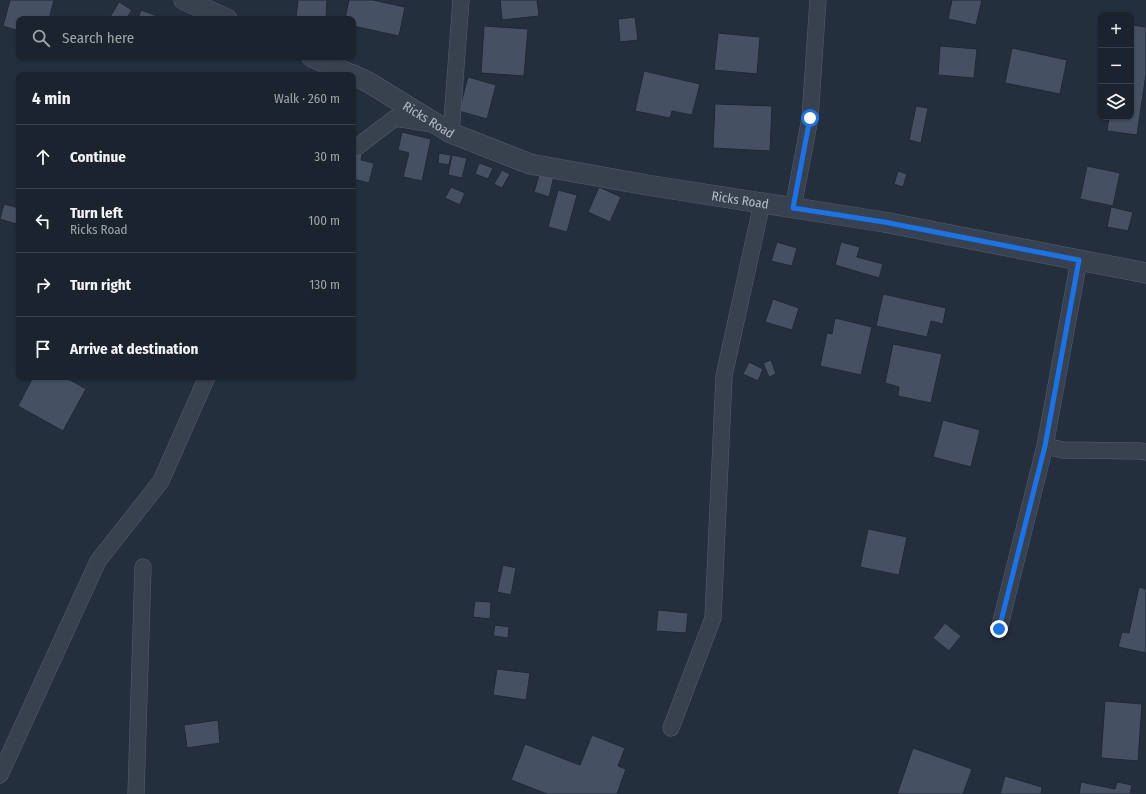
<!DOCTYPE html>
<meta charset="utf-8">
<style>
:root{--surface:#1b232e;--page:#242b36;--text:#f1f3f6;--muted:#a0a4aa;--line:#39404a}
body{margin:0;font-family:"Fira Sans Condensed",sans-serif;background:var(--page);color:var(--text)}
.controls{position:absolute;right:12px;top:12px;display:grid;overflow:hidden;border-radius:8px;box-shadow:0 1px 3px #0004}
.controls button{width:36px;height:36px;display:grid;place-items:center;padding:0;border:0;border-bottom:1px solid var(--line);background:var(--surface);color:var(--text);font:20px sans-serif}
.stop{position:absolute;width:12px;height:12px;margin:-9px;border:3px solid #1a73e8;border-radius:50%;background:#fff}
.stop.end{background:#1a73e8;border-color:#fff;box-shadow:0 1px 4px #0008}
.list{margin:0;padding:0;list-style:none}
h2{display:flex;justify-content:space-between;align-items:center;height:52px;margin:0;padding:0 16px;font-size:17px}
h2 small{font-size:13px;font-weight:400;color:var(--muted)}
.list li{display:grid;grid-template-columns:26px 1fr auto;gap:12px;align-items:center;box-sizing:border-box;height:64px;padding:0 16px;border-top:1px solid var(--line)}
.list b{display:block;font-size:15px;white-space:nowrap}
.list p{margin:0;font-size:13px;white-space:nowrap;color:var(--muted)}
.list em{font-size:13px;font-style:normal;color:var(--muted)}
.icon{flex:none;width:22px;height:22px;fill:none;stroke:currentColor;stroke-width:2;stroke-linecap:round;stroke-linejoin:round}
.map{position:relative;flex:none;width:1146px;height:794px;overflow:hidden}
.search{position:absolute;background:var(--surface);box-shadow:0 1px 3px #0004;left:16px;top:16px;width:340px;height:44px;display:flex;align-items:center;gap:10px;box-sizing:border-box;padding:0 14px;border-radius:8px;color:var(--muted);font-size:15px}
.panel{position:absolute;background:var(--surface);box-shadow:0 1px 3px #0004;left:16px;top:72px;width:340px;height:308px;border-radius:8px}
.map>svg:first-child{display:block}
</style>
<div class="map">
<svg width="1146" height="794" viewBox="0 0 1146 794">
<rect width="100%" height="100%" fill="#242f3e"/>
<g fill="#455162" stroke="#1f2835">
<polygon points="10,0 54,0 49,19 19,19 19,31 3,26"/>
<polygon points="298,0 327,0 326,19 296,19"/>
<polygon points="349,0 373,0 405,7 399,36 353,26 353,19 345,19"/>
<polygon points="500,0 537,0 539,16 502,20"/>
<polygon points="952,0 982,0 976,25 948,19"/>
<polygon points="119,2 132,10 126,19 114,19 110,17"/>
<polygon points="141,10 165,19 138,19"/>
<polygon points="635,17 638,40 620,42 618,19"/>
<polygon points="1131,25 1146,27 1146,74 1137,135 1107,131 1109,117 1131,117"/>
<polygon points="484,26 528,29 524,76 481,73"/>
<polygon points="718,33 760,37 757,74 714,70"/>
<polygon points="940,46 977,49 974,78 938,75"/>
<polygon points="1012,48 1067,60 1060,94 1005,83"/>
<polygon points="644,71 700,84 692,115 672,111 670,118 635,111"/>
<polygon points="468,77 496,85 487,119 459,111"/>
<polygon points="715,104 772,106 770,151 713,148"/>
<polygon points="916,106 928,108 921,143 909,140"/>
<polygon points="402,132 431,139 422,181 403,177 409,153 398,150"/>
<polygon points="356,143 364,145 361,160 374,163 369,183 353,179 353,156"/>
<polygon points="439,153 451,155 449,165 438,163"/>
<polygon points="452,155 467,158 462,178 448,175"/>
<polygon points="479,163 493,168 488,179 475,174"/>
<polygon points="1087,166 1120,173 1113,206 1080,199"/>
<polygon points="502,170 510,174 502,188 494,184"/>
<polygon points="898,171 907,174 903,187 894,184"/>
<polygon points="540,172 554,176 549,197 534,192"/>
<polygon points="451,187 465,193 460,205 445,198"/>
<polygon points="599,187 621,197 610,222 588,212"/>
<polygon points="558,190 577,195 567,232 548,227"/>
<polygon points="4,204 19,208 16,224 0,219"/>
<polygon points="1111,207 1133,212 1128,231 1107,227"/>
<polygon points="777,242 797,248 792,266 771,261"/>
<polygon points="841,242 860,247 857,257 883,264 879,278 835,265"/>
<polygon points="883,294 946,308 943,324 931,321 927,337 876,326"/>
<polygon points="773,299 799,308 792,330 765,322"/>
<polygon points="835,318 872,327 861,375 820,366 827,333 832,334"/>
<polygon points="893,344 942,354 931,403 898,396 899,387 885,383"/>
<polygon points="771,360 776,374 769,377 763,363"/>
<polygon points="749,362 763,369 758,381 743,374"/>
<polygon points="33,377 65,377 86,389 63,431 18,406"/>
<polygon points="943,420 980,430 971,467 933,457"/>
<polygon points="868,529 907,537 899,575 860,567"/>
<polygon points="503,565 516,568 511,595 497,592"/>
<polygon points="1139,587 1146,589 1146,653 1118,647 1122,632 1129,633"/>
<polygon points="475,601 491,602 490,619 473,617"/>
<polygon points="658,610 688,613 686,633 656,631"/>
<polygon points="945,623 961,636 949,651 933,638"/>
<polygon points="495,625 509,627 508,638 493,636"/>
<polygon points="497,669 530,673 526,700 493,695"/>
<polygon points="1105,701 1142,704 1138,761 1101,758"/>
<polygon points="218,720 220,743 187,748 184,725"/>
<polygon points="592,735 625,748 618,766 626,769 617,794 547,794 511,780 525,744 580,765"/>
<polygon points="913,748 972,769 963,794 897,794"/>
<polygon points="1005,776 1042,787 1041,794 1000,794"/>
<polygon points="1081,782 1115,789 1117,782 1132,785 1130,794 1079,794"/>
</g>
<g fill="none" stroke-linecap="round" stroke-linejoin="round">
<defs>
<g id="minor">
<polyline points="451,133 461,0"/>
<polyline points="357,147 395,118 433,124"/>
<polyline points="793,208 810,118 818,0"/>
<polyline points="1045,446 1063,450 1140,451 1146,452"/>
<polyline points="999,629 1045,446 1079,260"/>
<polyline points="671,728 713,618 724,376 762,203"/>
<polyline points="0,775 98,561 161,481 207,377"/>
<polyline points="136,794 143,567"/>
</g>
<g id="tertiary">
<polyline points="184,0 227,19"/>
<polyline points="312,57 352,75"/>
<path id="s1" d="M353 75 368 82 451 133 530 164 647 185 884 222 1146 273"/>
</g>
</defs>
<use href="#minor" stroke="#565f6c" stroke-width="17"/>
<use href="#tertiary" stroke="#565f6c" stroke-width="21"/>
<use href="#minor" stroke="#38414e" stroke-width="16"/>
<use href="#tertiary" stroke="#38414e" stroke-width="20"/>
</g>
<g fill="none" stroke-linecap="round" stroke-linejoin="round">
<polyline stroke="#1a73e8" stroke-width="5" points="810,118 793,208 884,222 1079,260 1045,446 999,629"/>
</g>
<g text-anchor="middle" stroke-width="4" stroke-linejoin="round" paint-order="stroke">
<g font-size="13" fill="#b4bcc9" stroke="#1d2633">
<text dy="5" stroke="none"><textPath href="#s1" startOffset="88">Ricks Road</textPath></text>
<text dy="5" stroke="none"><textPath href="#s1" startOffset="412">Ricks Road</textPath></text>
</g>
</g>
</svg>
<div class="controls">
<button>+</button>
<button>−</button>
<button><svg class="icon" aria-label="layers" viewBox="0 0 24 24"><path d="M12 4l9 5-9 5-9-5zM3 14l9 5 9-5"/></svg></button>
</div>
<div class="stop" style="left:810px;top:118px"></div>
<div class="stop end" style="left:999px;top:629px"></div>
<div class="search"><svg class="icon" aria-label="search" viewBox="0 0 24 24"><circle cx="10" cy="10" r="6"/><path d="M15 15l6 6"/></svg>Search here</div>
<section class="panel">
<h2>4 min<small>Walk · 260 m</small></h2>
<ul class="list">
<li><svg class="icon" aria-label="ahead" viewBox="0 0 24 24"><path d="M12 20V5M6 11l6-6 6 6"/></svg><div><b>Continue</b></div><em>30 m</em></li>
<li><svg class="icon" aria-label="left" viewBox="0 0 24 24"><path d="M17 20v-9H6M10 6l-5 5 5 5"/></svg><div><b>Turn left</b><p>Ricks Road</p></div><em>100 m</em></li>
<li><svg class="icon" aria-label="right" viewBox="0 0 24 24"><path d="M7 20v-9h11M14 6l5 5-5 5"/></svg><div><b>Turn right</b></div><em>130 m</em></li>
<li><svg class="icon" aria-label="arrive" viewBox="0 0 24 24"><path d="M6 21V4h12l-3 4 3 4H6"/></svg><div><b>Arrive at destination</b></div></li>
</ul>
</section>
</div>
